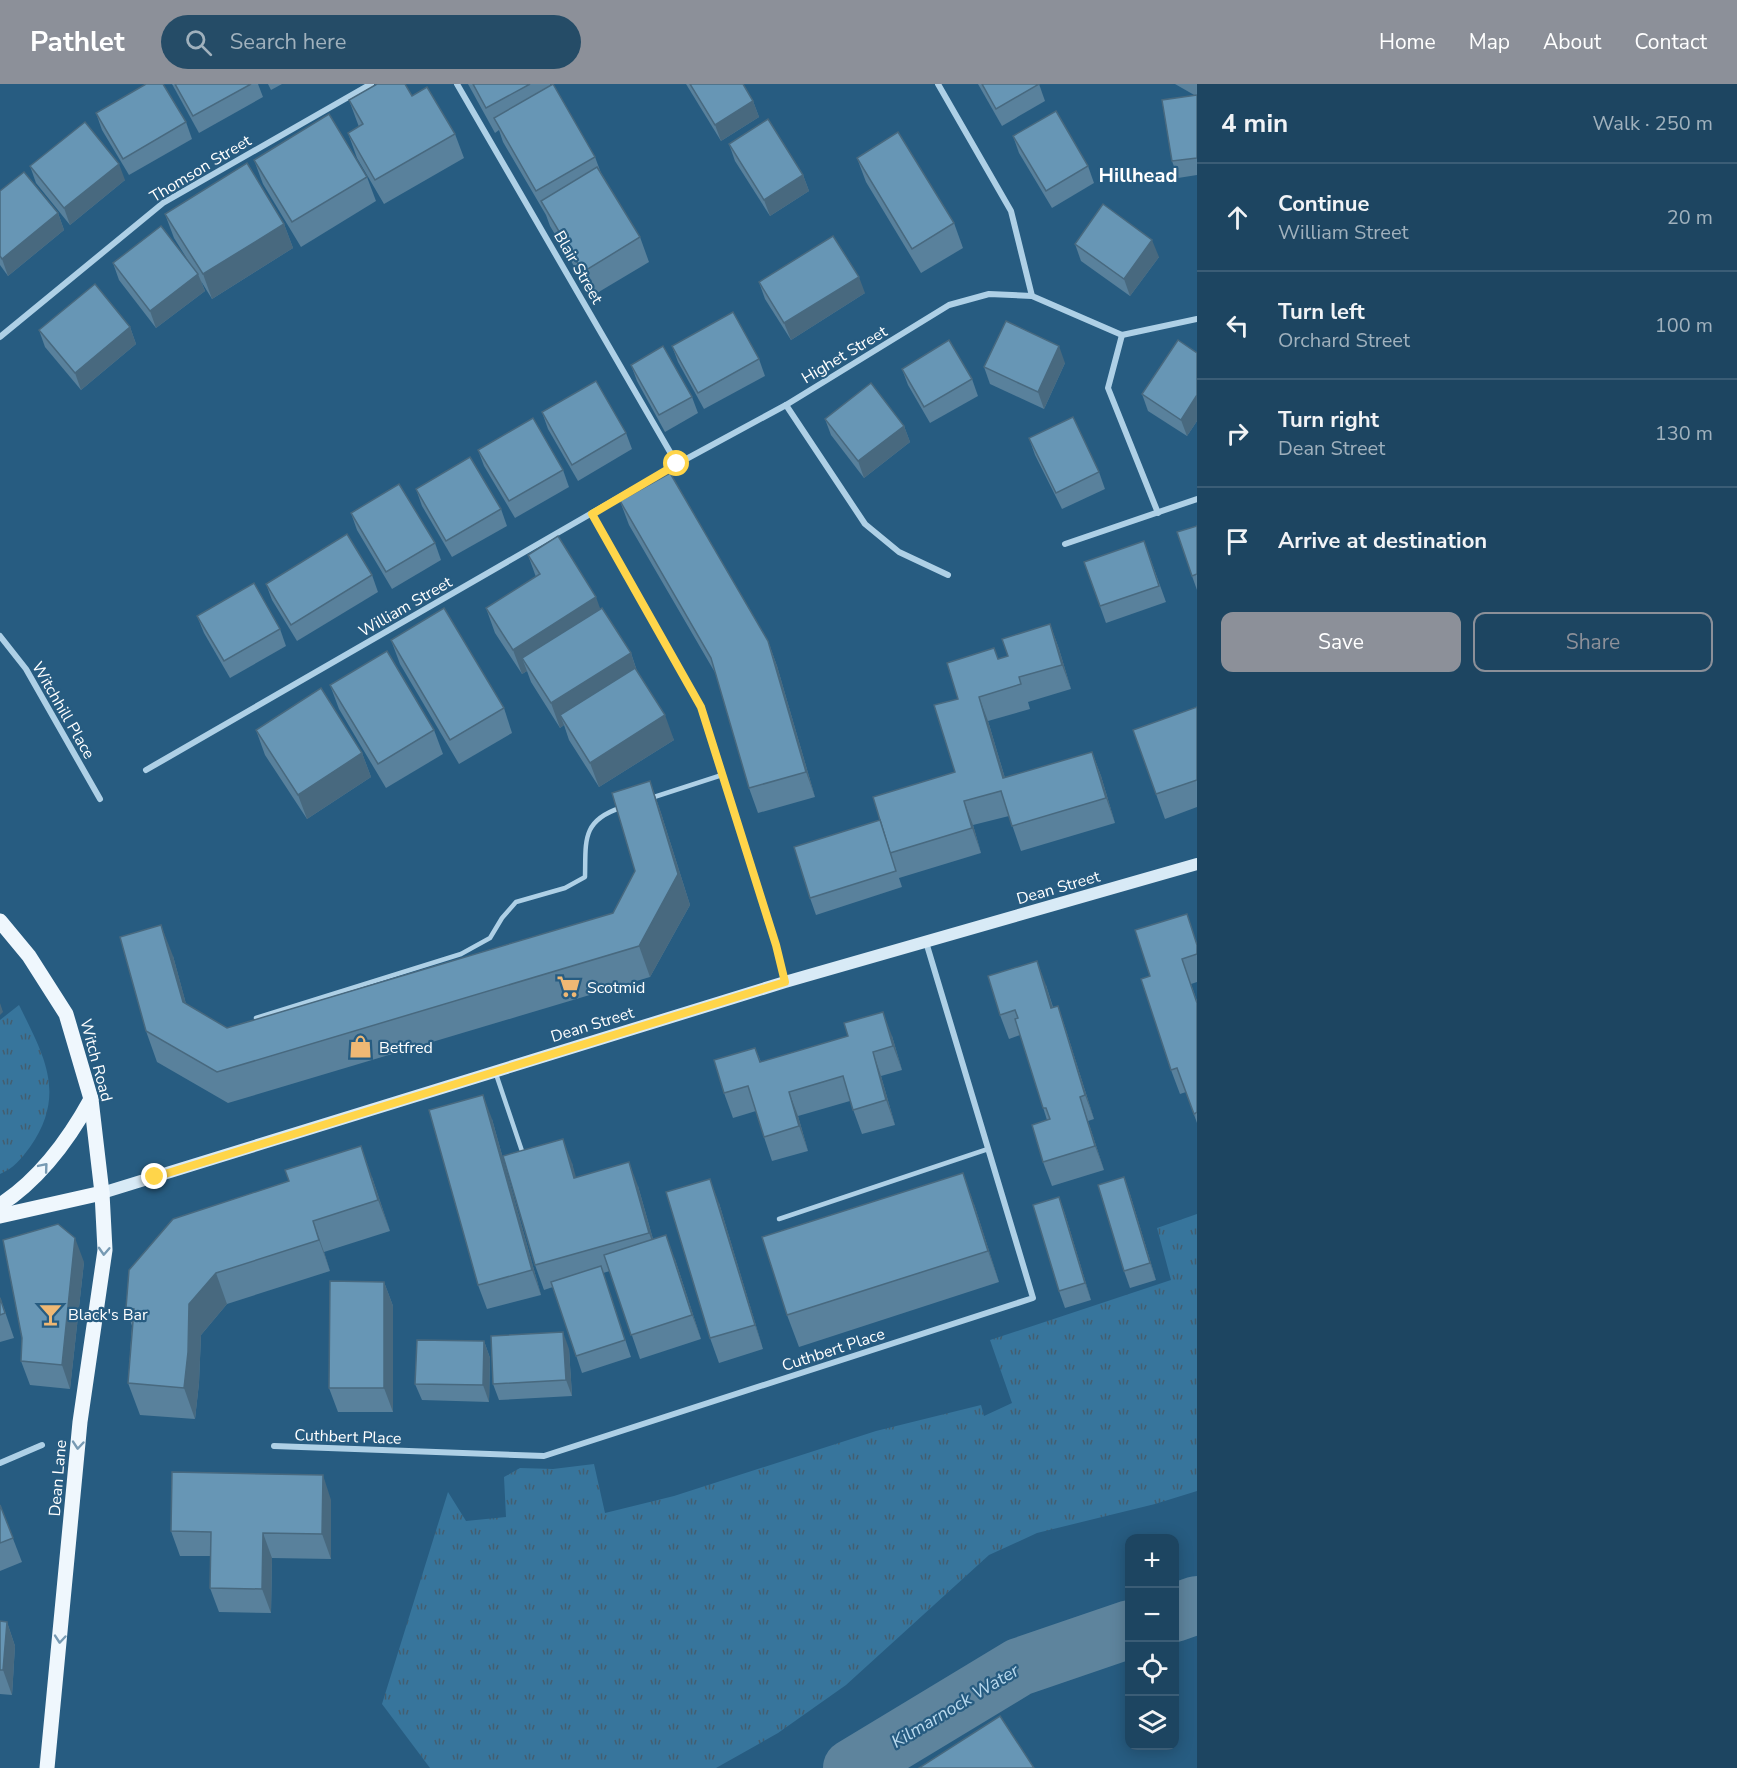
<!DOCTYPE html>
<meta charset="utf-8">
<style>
:root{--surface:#1d4561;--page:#254c67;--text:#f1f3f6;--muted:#a0b1bd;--line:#3b5d76;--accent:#8c9099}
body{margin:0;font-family:"Nunito Sans",sans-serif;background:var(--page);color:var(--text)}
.controls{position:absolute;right:18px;bottom:18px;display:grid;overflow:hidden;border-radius:12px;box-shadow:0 3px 15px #0003}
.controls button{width:54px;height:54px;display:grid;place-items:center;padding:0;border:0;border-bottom:2px solid var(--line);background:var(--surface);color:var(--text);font:30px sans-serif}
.stop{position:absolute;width:18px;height:18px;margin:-14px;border:4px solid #ffd54a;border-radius:50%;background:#fff}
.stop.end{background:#ffd54a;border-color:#fff;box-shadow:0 2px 6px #0008}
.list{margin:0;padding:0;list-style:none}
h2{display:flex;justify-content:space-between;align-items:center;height:78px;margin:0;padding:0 24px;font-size:26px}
h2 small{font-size:20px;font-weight:400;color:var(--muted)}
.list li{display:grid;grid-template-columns:39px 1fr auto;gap:18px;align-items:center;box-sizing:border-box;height:108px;padding:0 24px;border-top:2px solid var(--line)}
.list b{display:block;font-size:22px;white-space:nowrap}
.list p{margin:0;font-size:20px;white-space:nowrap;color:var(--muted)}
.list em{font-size:20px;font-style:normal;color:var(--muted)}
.actions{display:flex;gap:12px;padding:18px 24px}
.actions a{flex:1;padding:14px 0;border:2px solid var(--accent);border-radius:12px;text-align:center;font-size:21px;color:var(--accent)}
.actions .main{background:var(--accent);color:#fff}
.icon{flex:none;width:33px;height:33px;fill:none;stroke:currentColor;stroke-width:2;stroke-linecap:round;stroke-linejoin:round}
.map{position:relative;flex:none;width:1197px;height:1684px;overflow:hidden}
header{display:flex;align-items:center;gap:36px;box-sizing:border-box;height:84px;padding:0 30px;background:var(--accent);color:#fff}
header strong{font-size:28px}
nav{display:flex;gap:33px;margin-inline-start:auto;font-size:21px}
.search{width:420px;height:54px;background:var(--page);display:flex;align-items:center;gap:15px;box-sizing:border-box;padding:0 21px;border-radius:33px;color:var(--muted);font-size:22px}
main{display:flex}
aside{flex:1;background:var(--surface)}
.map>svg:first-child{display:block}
</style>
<header>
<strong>Pathlet</strong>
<div class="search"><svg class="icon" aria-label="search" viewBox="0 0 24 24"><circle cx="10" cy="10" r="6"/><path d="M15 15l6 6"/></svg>Search here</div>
<nav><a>Home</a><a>Map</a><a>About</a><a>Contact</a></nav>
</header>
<main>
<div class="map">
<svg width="1197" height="1684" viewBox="0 0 1197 1684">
<defs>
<pattern id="grass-tufts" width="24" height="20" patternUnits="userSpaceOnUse" patternTransform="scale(1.5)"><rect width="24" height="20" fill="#37759c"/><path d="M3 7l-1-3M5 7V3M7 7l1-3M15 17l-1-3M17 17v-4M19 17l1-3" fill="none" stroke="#435e70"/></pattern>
</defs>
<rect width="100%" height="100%" fill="#275c81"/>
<g fill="url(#grass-tufts)">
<path d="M19 921C44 972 67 1010 30 1063 22 1074 13 1085 0 1090V936Z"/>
<polygon points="1197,1130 1197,1407 1155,1420 1037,1449 989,1471 846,1601 778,1649 716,1684 430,1684 382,1620 448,1408 466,1437 506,1433 504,1393 520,1384 553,1385 594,1380 605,1429 674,1412 876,1347 981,1321 984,1332 1012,1319 990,1256 1171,1196 1157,1144"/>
</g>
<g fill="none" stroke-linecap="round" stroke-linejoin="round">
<g stroke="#5e849d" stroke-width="58">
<polyline points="1174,1529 1197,1521"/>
<polyline points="852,1684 1019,1583 1130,1545"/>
</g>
<g stroke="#aed0e6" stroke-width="4.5">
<polyline points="651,714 722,691"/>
<path d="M256 934 461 870 490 854 502 834 516 818 565 804 585 793C586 758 581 737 620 724"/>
<polyline points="496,990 524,1073"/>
<polyline points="779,1135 988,1065"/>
</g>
<g stroke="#aed0e6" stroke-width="6">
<polyline points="457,0 677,380"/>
<polyline points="938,0 1011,127 1032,212"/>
<polyline points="1122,251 1108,304 1158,429"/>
<polyline points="0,253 163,119 371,0"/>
<polyline points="786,321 865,440 899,468 948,491"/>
<polyline points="592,430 701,623 776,861 785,898"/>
<polyline points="1065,460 1197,415"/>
<polyline points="0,552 26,585 100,715"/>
<polyline points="146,686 677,380 786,321 949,221 989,210 1032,212 1122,251 1197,235"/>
<polyline points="274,1362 544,1372 1033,1214 926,858"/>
<polyline points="0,1379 42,1361"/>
</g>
<polyline stroke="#d8eaf6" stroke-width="12" points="102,1109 785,898 1197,780"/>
<g stroke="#eff7fd" stroke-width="15">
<polyline points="0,837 29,872 66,930 91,1015 102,1109 105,1166 80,1338 47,1684"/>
<path d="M0 1121C40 1095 68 1057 91 1015"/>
<polyline points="0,1132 102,1109"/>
</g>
</g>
<g fill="#59819c">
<polygon points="172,0 258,0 263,13 199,49"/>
<polygon points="268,0 282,0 271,6"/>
<polygon points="468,0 550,0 595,73 601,89 640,153 649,178 592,212 550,142 546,131 503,58 499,46 495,49"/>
<polygon points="686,0 743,0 753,17 759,33 721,57"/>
<polygon points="978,0 1039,0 1045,17 1002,42"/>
<polygon points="1175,0 1197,0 1197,91 1178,94 1172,77 1196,12"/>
<polygon points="349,16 455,50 464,74 384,120 357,74 348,49 359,43"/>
<polygon points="96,29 186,38 192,55 129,91 102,46"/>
<polygon points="1013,52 1088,82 1094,99 1052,124 1019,69"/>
<polygon points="729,60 803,91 809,107 770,132 735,77"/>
<polygon points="857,74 954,139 963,164 921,189 866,98"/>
<polygon points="254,76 367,93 376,117 301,163 263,100"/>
<polygon points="30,82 125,96 70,141 36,99"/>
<polygon points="0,107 58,129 64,146 8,192 0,181"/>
<polygon points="165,130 284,140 293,164 212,215 201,197 205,207 156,244 119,196 113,179 189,178 174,154"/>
<polygon points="1075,160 1159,173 1130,212 1081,177"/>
<polygon points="759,198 865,209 791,256 765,215"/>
<polygon points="130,243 136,260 81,306 45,263 39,246"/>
<polygon points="672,262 759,275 765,292 704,325 678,278"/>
<polygon points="1197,269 1197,337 1187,352 1148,327 1142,310"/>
<polygon points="1065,279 1044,325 990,300 984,283"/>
<polygon points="631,281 692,313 698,329 665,348 637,297"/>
<polygon points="902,285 972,295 978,312 930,339 908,301"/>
<polygon points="542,328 626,349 632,365 578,397 548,345"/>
<polygon points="825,335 904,342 910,358 864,394 831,351"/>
<polygon points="1029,354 1099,388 1105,405 1062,425 1035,371"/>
<polygon points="478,366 563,386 569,403 515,434 484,382"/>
<polygon points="416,405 501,425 507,442 452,473 422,422"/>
<polygon points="620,417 768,557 777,582 815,713 758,729 749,704 717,592 629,441"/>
<polygon points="351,429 435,459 441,476 392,505 357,446"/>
<polygon points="1197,442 1197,506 1192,492"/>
<polygon points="1144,457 1166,518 1106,539 1084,478"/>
<polygon points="528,471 600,525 631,569 637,587 674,656 599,703 569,656 564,641 560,644 531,598 527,587 522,590 495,549 486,524 536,493"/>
<polygon points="372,491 378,508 297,557 272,516 266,500"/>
<polygon points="197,532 280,545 286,562 230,594 204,549"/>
<polygon points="1050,540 1059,565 1071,605 1028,618 1030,625 988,637 1005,694 1092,668 1101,692 1115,739 1021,767 1009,732 973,741 981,769 899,794 902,803 816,831 810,814 880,736 955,688 958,615 998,575 1008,572"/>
<polygon points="391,556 504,624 512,649 459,680 400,580"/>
<polygon points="330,601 434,646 443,670 386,704 339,625"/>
<polygon points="1197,623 1197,723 1165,735 1133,646"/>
<polygon points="256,646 362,669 371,693 307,735 265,671"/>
<polygon points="650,697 661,729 690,821 650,893 228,1019 157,978 146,947 173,872 186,920 227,944 613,829 635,787"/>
<polygon points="1197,859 1197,898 1191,900 1197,917 1197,1039 1186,1008 1180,1010 1171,986 1150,892"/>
<polygon points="1046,901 1053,923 1058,922 1066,946 1094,1035 1088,1037 1104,1086 1052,1102 1043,1078 1047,1036 1020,951 1009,955 1000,931"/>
<polygon points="892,952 902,986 881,992 895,1041 862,1050 850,1017 798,1032 808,1067 772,1077 764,1053 756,1027 733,1034 724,1009 755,964 761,978"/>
<polygon points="492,1035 541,1211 487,1225 478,1201"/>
<polygon points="572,1079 575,1093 638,1102 653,1155 675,1175 701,1255 640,1275 610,1187 603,1189 631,1273 582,1289 553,1203 544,1206 535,1181"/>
<polygon points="372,1093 390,1147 324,1168 330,1187 227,1220 201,1251 199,1299 195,1335 140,1331 128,1299 132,1242 126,1224"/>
<polygon points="1124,1093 1130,1110 1156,1196 1130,1204 1124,1187"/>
<polygon points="1059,1113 1065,1130 1091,1216 1065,1224 1059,1207"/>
<polygon points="719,1119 763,1265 719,1279 710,1254"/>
<polygon points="974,1120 999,1198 799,1263 787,1231"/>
<polygon points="84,1178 70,1305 30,1301 21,1277"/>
<polygon points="384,1198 393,1222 393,1328 338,1328 329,1304"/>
<polygon points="0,1213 14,1254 0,1258"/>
<polygon points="484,1257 490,1274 489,1318 422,1316 415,1300"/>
<polygon points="569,1265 572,1312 499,1316 493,1300"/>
<polygon points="331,1416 331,1475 272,1474 271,1529 219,1528 210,1504 211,1472 180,1472 171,1447"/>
<polygon points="0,1421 22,1478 0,1487"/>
<polygon points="0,1537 7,1538 15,1562 12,1611 0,1610"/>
</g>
<g fill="#48697f">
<polygon points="753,17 759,33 721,57 715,41"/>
<polygon points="119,80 125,96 70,141 64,124"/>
<polygon points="803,91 809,107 770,132 764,116"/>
<polygon points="58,129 64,146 8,192 2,175"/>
<polygon points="284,140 293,164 212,215 203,190"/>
<polygon points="1152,156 1159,173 1130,212 1124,195"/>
<polygon points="198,190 205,207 156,244 150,227"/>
<polygon points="859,193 865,209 791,256 784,239"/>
<polygon points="130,243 136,260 81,306 75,289"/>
<polygon points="1059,262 1065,279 1044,325 1038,308"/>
<polygon points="1197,311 1197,337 1187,352 1181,336"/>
<polygon points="904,342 910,358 864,394 858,377"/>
<polygon points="596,513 605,538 522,574 527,587 522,590 513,566"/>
<polygon points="1050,540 1059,565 1071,605 1062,581"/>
<polygon points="768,557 777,582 815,713 806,688"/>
<polygon points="631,569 639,594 560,631 564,641 560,644 551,619"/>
<polygon points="979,613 988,637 1012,718 1003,694"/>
<polygon points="665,631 674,656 599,703 590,679"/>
<polygon points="1092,668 1101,692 1115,739 1106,714"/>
<polygon points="362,669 371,693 307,735 298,711"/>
<polygon points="650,697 661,729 690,821 650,893 639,862"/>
<polygon points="964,717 973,741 981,769 972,744"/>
<polygon points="161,841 173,872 194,949 183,918"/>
<polygon points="1037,877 1046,901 1060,948 1051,924"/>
<polygon points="0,919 3,928 0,931"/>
<polygon points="1058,922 1066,946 1094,1035 1085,1011"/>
<polygon points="883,928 892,952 902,986 893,962"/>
<polygon points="873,968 881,992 895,1041 886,1016"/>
<polygon points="789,1008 798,1032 808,1067 799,1042"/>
<polygon points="483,1011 492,1035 541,1211 532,1186"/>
<polygon points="1080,1013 1088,1037 1104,1086 1095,1062"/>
<polygon points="563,1055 572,1079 583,1118 574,1094"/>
<polygon points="361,1062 372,1093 390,1147 378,1116"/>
<polygon points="629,1078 638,1102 658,1173 649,1149"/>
<polygon points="963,1089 974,1120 999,1198 988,1167"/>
<polygon points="1124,1093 1130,1110 1156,1196 1150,1179"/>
<polygon points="710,1095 719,1119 763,1265 755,1241"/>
<polygon points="1059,1113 1065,1130 1091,1216 1085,1199"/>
<polygon points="313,1137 324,1168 330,1187 319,1156"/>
<polygon points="666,1151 675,1175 701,1255 692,1231"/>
<polygon points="75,1154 84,1178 70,1305 62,1281"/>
<polygon points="216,1189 227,1220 201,1251 199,1299 195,1335 184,1304 189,1220"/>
<polygon points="384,1198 393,1222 393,1328 384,1304"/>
<polygon points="563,1248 569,1265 572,1312 566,1296"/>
<polygon points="484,1257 490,1274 489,1318 483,1301"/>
<polygon points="323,1391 331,1416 331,1475 322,1450"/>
<polygon points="263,1449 272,1474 271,1529 262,1505"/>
<polygon points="7,1538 15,1562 12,1611 3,1586"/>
</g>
<g fill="#6796b5" stroke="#48697f" stroke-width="1.5">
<polygon points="146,0 163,0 186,38 123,75 96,29"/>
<polygon points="175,0 251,0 193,32"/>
<polygon points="377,0 405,0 412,12 427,3 455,50 375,96 348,49 363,40 349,16"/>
<polygon points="473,0 530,0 486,24"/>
<polygon points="553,0 595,73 536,107 494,34"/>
<polygon points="690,0 743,0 753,17 715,41"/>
<polygon points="982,0 1039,0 996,25"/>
<polygon points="1197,11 1197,74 1172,77 1162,16"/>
<polygon points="1056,27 1088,82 1046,107 1013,52"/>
<polygon points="329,30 367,93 292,138 254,76"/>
<polygon points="768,35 803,91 764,116 729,60"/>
<polygon points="85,38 119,80 64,124 30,82"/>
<polygon points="898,48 954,139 912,165 857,74"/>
<polygon points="247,79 284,140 203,190 165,130"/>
<polygon points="597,83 640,153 583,188 541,117"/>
<polygon points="24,88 58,129 2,175 0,172 0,107"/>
<polygon points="1103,120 1152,156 1124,195 1075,160"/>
<polygon points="161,142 198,190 150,227 113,179"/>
<polygon points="833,152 859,193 784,239 759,198"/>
<polygon points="95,200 130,243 75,289 39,246"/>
<polygon points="733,228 759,275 698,309 672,262"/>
<polygon points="1006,237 1059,262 1038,308 984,283"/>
<polygon points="949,256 972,295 924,323 902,285"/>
<polygon points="1178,256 1197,269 1197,311 1181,336 1142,310"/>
<polygon points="663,262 692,313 659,331 631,281"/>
<polygon points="596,297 626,349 572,381 542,328"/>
<polygon points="871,299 904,342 858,377 825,335"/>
<polygon points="1073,333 1099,388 1056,409 1029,354"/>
<polygon points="533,334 563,386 509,417 478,366"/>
<polygon points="470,373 501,425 446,457 416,405"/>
<polygon points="670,389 768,557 806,688 749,704 711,574 620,417"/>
<polygon points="399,400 435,459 386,488 351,429"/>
<polygon points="1197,442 1197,490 1192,492 1177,448"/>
<polygon points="347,450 372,491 291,541 266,500"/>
<polygon points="558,452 596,513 513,566 486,524 540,490 528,471"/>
<polygon points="1144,457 1159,502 1100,522 1084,478"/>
<polygon points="254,499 280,545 224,577 197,532"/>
<polygon points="444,524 504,624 450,656 391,556"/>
<polygon points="602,524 631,569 551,619 522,574"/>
<polygon points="1050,540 1062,581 1019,593 1021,600 979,613 1003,694 1092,668 1106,714 1012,742 1001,707 964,717 972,744 890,769 873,713 955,688 934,621 958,615 947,579 994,564 998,575 1008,572 1002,555"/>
<polygon points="387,567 434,646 378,680 330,601"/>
<polygon points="635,584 665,631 590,679 560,631"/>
<polygon points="321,604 362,669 298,711 256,646"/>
<polygon points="1197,623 1197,696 1156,710 1133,646"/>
<polygon points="650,697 678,790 639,862 217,988 146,947 120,853 161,841 183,918 227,944 613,829 635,787 612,709"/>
<polygon points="880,736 896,787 810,814 794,763"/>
<polygon points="1187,830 1197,861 1197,870 1182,875 1197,919 1197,1028 1194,1030 1177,984 1171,986 1141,895 1150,892 1135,846"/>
<polygon points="1037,877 1051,924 1058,922 1085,1011 1080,1013 1095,1062 1043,1078 1032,1041 1050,1035 1046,1024 1043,1024 1015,935 1018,934 1015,926 1000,931 988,892"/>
<polygon points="883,928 893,962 873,968 886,1016 853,1026 843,992 789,1008 799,1042 764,1053 748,1002 724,1009 714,976 755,964 760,978 848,952 844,939"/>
<polygon points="483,1011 532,1186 478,1201 429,1026"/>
<polygon points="563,1055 574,1094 629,1078 649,1149 535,1181 503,1072"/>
<polygon points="361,1062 378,1116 313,1137 319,1156 216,1189 189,1220 188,1268 184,1304 128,1299 134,1225 126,1224 129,1186 173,1135 289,1097 285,1086"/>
<polygon points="963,1089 988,1167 787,1231 762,1153"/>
<polygon points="1124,1093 1150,1179 1124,1187 1098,1101"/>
<polygon points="710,1095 755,1241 710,1254 666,1108"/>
<polygon points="1059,1113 1085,1199 1059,1207 1033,1121"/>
<polygon points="58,1140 75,1154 62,1281 21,1277 22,1254 3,1156"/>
<polygon points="666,1151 692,1231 631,1251 604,1171"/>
<polygon points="601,1182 625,1256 576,1272 551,1198"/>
<polygon points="330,1197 384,1198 384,1304 329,1304"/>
<polygon points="0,1214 5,1229 0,1231"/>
<polygon points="563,1248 566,1296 493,1300 491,1252"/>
<polygon points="417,1256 484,1257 483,1301 415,1300"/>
<polygon points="172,1388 323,1391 322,1450 263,1449 262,1505 210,1504 211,1448 171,1447"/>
<polygon points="0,1421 13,1454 0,1459"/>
<polygon points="0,1537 7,1538 3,1586 0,1586"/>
<polygon points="1000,1632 1034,1684 919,1684"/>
</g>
<defs><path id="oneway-chevron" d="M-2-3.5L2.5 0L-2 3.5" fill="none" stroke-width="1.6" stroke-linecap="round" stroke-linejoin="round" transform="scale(1.5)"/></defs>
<g stroke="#779ab3">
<use href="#oneway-chevron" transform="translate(44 1083) rotate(-50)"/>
<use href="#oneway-chevron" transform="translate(104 1167) rotate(93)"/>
<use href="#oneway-chevron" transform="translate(78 1361) rotate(95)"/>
<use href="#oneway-chevron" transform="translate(60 1555) rotate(95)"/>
</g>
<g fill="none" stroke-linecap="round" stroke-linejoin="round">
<polyline stroke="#ffd54a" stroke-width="8" points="155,1093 785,898 776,861 701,623 592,430 677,380"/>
</g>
<defs>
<symbol id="supermarket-bare" viewBox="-9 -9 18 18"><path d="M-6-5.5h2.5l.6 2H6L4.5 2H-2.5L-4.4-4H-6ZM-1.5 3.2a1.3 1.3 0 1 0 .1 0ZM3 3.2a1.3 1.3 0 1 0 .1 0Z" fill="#efb874" stroke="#275c81" stroke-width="2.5" paint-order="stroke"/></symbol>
<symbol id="shop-bare" viewBox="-9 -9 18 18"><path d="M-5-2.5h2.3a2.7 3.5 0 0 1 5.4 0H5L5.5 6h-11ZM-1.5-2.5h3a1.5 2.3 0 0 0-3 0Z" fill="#efb874" stroke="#275c81" stroke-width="2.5" paint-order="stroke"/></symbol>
<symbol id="bar-bare" viewBox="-9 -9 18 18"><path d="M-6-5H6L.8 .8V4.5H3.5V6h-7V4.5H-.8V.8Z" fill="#efb874" stroke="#275c81" stroke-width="2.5" paint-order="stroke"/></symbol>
</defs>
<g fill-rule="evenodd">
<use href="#supermarket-bare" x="552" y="886" width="33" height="33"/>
<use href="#shop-bare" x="344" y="946" width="33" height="33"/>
<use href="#bar-bare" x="34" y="1214" width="33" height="33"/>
</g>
<g text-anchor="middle" stroke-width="4.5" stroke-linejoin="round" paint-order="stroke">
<g font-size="16" fill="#fff" stroke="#275c81">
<text transform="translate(200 84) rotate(-31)" y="6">Thomson Street</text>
<text transform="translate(579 183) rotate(60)" y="6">Blair Street</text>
<text transform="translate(844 270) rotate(-31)" y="6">Highet Street</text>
<text transform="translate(405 522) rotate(-30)" y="6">William Street</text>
<text transform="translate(64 626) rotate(60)" y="6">Witchhill Place</text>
<text transform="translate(1058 803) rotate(-16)" y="6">Dean Street</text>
<text transform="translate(592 940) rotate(-17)" y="6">Dean Street</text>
<text transform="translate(97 976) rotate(75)" y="6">Witch Road</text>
<text transform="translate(833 1265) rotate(-18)" y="6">Cuthbert Place</text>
<text transform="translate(348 1352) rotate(2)" y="6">Cuthbert Place</text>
<text transform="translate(57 1394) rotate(-85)" y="6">Dean Lane</text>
</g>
<g font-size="16" fill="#fff" stroke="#275c81" text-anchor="start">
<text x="587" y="909">Scotmid</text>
<text x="379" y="969">Betfred</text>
<text x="68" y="1236">Black's Bar</text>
</g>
<g font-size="18" font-style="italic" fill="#badaee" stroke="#275c81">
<text transform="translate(955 1622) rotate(-31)" y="6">Kilmarnock Water</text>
</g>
<g font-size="20" font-weight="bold" fill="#fff" stroke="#275c81">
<text x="1138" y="98">Hillhead</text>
</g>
</g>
</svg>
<div class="controls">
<button>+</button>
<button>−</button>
<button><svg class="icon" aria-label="locate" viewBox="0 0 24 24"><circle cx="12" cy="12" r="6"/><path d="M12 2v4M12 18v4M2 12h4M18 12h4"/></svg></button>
<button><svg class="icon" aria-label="layers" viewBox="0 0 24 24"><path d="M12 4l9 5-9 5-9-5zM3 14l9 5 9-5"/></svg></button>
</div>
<div class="stop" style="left:677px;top:380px"></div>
<div class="stop end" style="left:155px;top:1093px"></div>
</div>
<aside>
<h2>4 min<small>Walk · 250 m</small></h2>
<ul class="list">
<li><svg class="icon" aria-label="ahead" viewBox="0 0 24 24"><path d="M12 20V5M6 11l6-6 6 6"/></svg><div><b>Continue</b><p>William Street</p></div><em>20 m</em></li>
<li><svg class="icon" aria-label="left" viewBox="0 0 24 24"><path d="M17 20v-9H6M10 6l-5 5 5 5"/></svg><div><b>Turn left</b><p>Orchard Street</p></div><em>100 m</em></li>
<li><svg class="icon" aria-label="right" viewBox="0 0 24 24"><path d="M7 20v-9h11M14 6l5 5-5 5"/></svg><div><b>Turn right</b><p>Dean Street</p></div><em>130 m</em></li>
<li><svg class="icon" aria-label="arrive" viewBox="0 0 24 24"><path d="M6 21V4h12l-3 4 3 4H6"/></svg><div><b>Arrive at destination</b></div></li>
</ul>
<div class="actions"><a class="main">Save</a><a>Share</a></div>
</aside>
</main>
